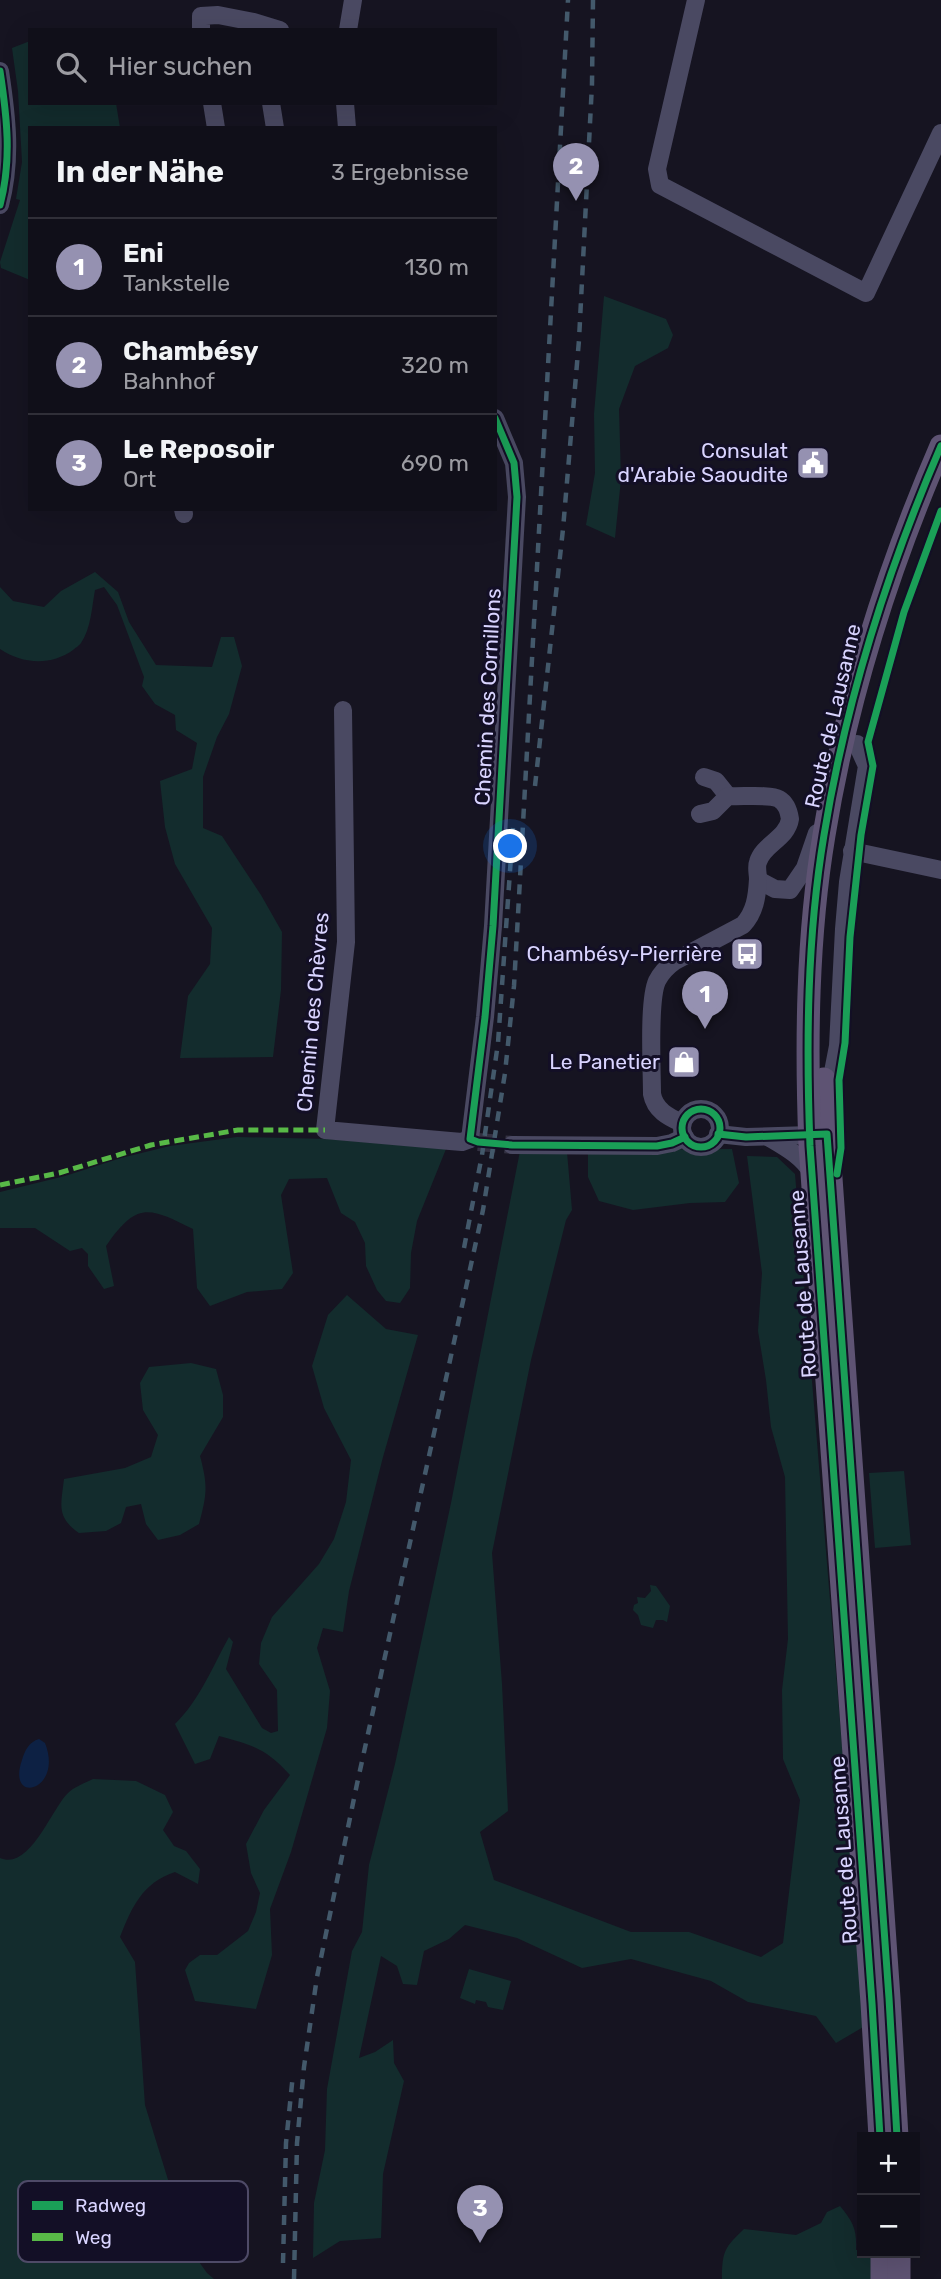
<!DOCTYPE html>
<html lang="de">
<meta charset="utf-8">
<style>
:root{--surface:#100f19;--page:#1e1d26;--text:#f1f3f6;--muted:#9c9ca2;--line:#302f38;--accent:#9591b1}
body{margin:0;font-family:Rubik,sans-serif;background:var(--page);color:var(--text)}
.controls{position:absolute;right:21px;bottom:21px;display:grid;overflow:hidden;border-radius:0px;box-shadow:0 7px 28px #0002}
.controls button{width:63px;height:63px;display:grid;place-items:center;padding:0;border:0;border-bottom:2px solid var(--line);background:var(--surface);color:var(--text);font:35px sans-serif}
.you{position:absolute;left:511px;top:847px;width:24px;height:24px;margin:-18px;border:5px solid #fff;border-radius:50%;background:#1a73e8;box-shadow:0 0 0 10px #1a73e833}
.badge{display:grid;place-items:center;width:46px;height:46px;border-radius:50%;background:var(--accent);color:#fff;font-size:23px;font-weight:700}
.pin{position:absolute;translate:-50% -58px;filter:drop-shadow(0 2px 4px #0008)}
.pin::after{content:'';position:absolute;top:37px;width:24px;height:21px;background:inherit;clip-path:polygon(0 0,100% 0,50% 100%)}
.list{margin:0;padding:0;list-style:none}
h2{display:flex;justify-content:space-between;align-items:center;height:91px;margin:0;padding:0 28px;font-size:30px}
h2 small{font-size:23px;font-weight:400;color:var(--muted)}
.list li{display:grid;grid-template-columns:46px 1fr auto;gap:21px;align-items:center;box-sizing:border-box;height:98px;padding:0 28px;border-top:2px solid var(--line)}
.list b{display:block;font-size:26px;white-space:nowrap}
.list p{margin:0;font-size:23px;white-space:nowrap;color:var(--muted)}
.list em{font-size:23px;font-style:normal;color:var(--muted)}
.icon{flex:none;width:38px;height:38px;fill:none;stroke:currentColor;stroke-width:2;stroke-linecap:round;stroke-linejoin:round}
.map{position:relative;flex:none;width:941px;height:2279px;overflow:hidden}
.search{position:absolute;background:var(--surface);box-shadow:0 7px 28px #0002;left:28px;top:28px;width:469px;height:77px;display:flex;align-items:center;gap:18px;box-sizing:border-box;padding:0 24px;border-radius:0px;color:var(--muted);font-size:26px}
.panel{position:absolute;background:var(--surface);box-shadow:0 7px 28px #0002;left:28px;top:126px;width:469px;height:385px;border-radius:0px}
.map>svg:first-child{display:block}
</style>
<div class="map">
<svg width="941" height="2279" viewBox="0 0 941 2279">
<rect width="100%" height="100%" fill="#161421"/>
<g fill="#132c2d">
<polygon points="30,41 30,103 116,103 120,128 30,128 30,280 1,268 0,262 20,200 16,199 22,162 18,91 12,48"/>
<polygon points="604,296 666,319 673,335 668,348 635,366 619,409 621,479 615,538 586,525 595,473 594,414"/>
<path d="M95 572 118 592 129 622 156 665 212 667 221 637H234L242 666 229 714 217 737 203 777V828L222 836 261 895 282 932 281 990 273 1057 180 1058 188 996 210 964 212 928 175 864 165 827 160 781 192 769 197 743 176 730 175 715 155 704 142 686 144 677 117 605 104 587 95 590C92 606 91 629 81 643 80 645 74 649 73 650 51 666 22 664 0 649V587L13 601 44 607 61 591Z"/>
<path d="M237 1137 329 1139 446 1149 417 1221 411 1253 410 1288 400 1303 386 1301 377 1290 366 1266 365 1243 355 1222 341 1213 327 1178 289 1179 281 1195 293 1273 282 1289 247 1292 210 1306 197 1288 193 1229C149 1207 137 1201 106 1246L114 1286 104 1289 88 1266V1254L82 1248 70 1251 35 1228H0V1192L65 1176 121 1158 170 1146Z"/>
<polygon points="732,1149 739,1183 725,1202 690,1203 633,1210 599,1201 588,1177 588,1150"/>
<polygon points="520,1151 567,1152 572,1210 566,1220 531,1360 492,1553 502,1684 508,1811 480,1832 494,1880 631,1932 689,1932 761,1957 783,1943 800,1800 783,1759 782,1690 788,1639 785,1477 771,1427 766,1380 758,1331 762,1273 747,1156 777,1157 795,1174 865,2026 836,2043 816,2016 748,2002 711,1981 631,1959 582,1968 517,1938 465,1925 449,1939 424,1951 417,1985 403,1984 397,1966 381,1956 359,2058 375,2052 393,2040 394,2063 404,2081 383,2174 381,2238 340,2241 313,2258 314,2203 325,2150 327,2089 352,1951 362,1932 369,1865 395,1764 451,1503"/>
<path d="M347 1295 386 1329 418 1335 383 1457 349 1591 343 1632 323 1628 317 1648 330 1691 327 1728 291 1852 270 1909 272 1955 256 2009 195 2001 185 1970 189 1963 200 1955H217L248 1931 256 1912 260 1893 251 1873 246 1844 264 1810 290 1775C266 1749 253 1745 219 1736L210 1759 195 1764 175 1724C199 1701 213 1666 229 1637L233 1642 226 1669 262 1728 271 1733 278 1731 277 1690 259 1664 261 1643 272 1617 319 1564 334 1539 346 1502 351 1460 324 1408 312 1366 328 1315Z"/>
<path d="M191 1363 216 1369 223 1395V1417L200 1456C208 1486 207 1494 199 1524L180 1535 158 1540 146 1524 141 1504 126 1507 121 1523 106 1531 79 1533C56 1517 61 1505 64 1479L125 1468 151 1457 158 1435 143 1410 140 1383 149 1367Z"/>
<polygon points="904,1471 911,1545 875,1548 869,1473"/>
<polygon points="650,1585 656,1586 670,1606 667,1622 663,1620 656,1620 653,1628 641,1625 638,1615 633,1610 634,1605 638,1603 637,1597 645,1598 651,1591"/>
<path d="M93 1779 136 1781 165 1795 173 1812 163 1830 174 1846 186 1851 200 1869 198 1884 175 1872C142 1883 132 1907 120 1937L135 1962 145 2105 189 2248 207 2273 214 2279H0V1858C30 1871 52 1808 68 1793 74 1787 85 1783 93 1779Z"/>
<polygon points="469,1969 511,1981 503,2010 488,2007 486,2002 476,2000 475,2004 460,1998"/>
<path d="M840 2206C853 2222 857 2229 856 2250H862V2253H872L871 2279H722C722 2251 725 2247 744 2229L796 2235 821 2223 827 2212Z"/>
</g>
<path fill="#0d2144" d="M39 1739 45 1743C64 1791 6 1806 22 1760 25 1750 29 1742 39 1739Z"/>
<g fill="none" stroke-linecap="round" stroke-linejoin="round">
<polyline stroke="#333142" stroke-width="18" stroke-dasharray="18 9" stroke-linecap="butt" points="478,1142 512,1145"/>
<g stroke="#4a4962" stroke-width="18">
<polyline points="696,0 657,169 660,185 866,293 941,133"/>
<polyline points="201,30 201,16 218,15 254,22 280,30"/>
<polyline points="348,30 353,0"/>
<path d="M0 71C7 117 12 160 0 205"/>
<polyline points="212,103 216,128"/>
<polyline points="271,103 275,128"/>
<polyline points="345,103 347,128"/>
<polyline points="183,509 184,514"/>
<polyline points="343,710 346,942 325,1130 450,1141 462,1142 470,1139"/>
<polyline points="704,777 716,781 728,796"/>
<polyline points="852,851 941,870"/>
<polyline points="758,880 775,889 790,890 805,868 817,833"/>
<polyline points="824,1088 832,1077 838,1046 844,929 848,882 867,766 857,744"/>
<circle cx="701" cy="1128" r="19"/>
<path d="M682 1123C668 1117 655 1110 652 1094 652 1069 648 1001 657 981 661 973 668 966 675 961L743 925C755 912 757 897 758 879 758 874 756 867 758 862 763 844 787 839 790 819 789 812 786 803 779 799 770 794 740 797 728 796L713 811 700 814"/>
<polyline points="718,1134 746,1137 810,1135"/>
<path d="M768 1137C785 1147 802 1156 812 1173"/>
<polyline points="470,1139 485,1017 493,926 517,497 514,463 495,418"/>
<polyline points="512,1145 657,1146 672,1143 685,1137"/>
</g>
<g stroke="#5e5373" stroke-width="23">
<polyline points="824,1079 889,1998 897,2137"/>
<path d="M880 2137 872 2003 810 1146C806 1043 807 937 824 835 846 700 887 571 941 446"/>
<polyline points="882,2253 882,2279"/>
<polyline points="899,2253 899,2279"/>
</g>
<g stroke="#43596b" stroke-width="4.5" stroke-dasharray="10 9" stroke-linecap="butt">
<polyline points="535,786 563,529 579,340 592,84 593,0"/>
<polyline points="464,1248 482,1155 498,1043 513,828"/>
<polyline points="283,2263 286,2143 293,2074"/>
<polyline points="294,2279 297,2143 304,2067 317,1977 357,1784 483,1210 505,1073 514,986 519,897 568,0"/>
</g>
<polyline stroke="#58b947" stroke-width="5" stroke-dasharray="10 5" stroke-linecap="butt" points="0,1185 59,1173 151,1145 238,1130 325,1130"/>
<defs>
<g id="cycleway">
<path d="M0 71C7 117 12 160 0 205"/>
<polyline points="495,418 514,463 517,497 493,926 485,1017 470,1139 478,1142 512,1145 657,1146 672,1143 685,1137"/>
<circle cx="701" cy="1128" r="19"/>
<polyline points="718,1134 746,1137 827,1134 889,1998 897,2137"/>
<polyline points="837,1174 841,1148 839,1080 845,1043 850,937 861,835 873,766 868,742 904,612 941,511"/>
<path d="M880 2137 872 2003 810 1146C806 1043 807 937 824 835 846 700 887 571 941 446"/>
</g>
</defs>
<use href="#cycleway" stroke="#130f26" stroke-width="11"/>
<use href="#cycleway" stroke="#1a9f57" stroke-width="7"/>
</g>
<defs>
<symbol id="civic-square" viewBox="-11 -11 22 22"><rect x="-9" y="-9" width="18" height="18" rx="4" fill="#9591b1" stroke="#130f26"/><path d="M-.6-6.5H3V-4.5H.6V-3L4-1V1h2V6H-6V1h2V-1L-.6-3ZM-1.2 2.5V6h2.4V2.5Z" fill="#fff"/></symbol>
<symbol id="bus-square" viewBox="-11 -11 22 22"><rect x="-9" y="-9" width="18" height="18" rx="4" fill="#9591b1" stroke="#130f26"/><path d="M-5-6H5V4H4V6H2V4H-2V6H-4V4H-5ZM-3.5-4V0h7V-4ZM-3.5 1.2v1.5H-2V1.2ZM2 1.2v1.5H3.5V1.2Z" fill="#fff"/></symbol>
<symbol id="shop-square" viewBox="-11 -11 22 22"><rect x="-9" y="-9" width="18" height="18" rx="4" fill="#9591b1" stroke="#130f26"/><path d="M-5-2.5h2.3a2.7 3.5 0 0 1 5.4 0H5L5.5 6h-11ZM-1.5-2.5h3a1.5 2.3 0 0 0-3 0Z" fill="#fff"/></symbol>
</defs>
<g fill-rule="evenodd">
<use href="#civic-square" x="794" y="444" width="38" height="38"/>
<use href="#bus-square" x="728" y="935" width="38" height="38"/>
<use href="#shop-square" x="665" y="1043" width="38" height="38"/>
</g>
<g text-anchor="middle" stroke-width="6" stroke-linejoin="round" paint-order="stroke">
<g font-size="21" fill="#d9d4ff" stroke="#130f26" text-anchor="end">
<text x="788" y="458">Consulat<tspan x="788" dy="24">d'Arabie Saoudite</tspan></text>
<text x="722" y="961">Chambésy-Pierrière</text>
<text x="660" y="1069">Le Panetier</text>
</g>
<g font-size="21" fill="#d9d4ff" stroke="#130f26">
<text transform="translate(488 697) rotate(-87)" y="7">Chemin des Cornillons</text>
<text transform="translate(833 716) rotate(-77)" y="7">Route de Lausanne</text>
<text transform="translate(313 1012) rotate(-85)" y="7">Chemin des Chèvres</text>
<text transform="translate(803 1284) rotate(-94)" y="7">Route de Lausanne</text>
<text transform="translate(844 1850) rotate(-94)" y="7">Route de Lausanne</text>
</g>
</g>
<rect x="18" y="2181" width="230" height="81" rx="10" fill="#130f26" stroke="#4e4a67" stroke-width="2"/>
<rect x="32" y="2201" width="31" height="9" fill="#1a9f57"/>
<rect x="32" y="2233" width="31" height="8" fill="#58b947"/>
<g font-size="19" fill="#d9d4ff">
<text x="75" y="2212">Radweg</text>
<text x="75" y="2244">Weg</text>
</g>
</svg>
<div class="controls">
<button>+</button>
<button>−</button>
</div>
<div class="you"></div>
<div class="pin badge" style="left:705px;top:1029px">1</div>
<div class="pin badge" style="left:576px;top:201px">2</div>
<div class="pin badge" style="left:480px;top:2243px">3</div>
<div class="search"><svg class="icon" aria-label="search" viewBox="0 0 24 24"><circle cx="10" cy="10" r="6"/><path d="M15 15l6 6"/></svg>Hier suchen</div>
<section class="panel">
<h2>In der Nähe<small>3 Ergebnisse</small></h2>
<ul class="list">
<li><span class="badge">1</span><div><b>Eni</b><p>Tankstelle</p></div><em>130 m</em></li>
<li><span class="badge">2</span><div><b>Chambésy</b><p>Bahnhof</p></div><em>320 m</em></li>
<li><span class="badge">3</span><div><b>Le Reposoir</b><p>Ort</p></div><em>690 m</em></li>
</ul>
</section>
</div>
